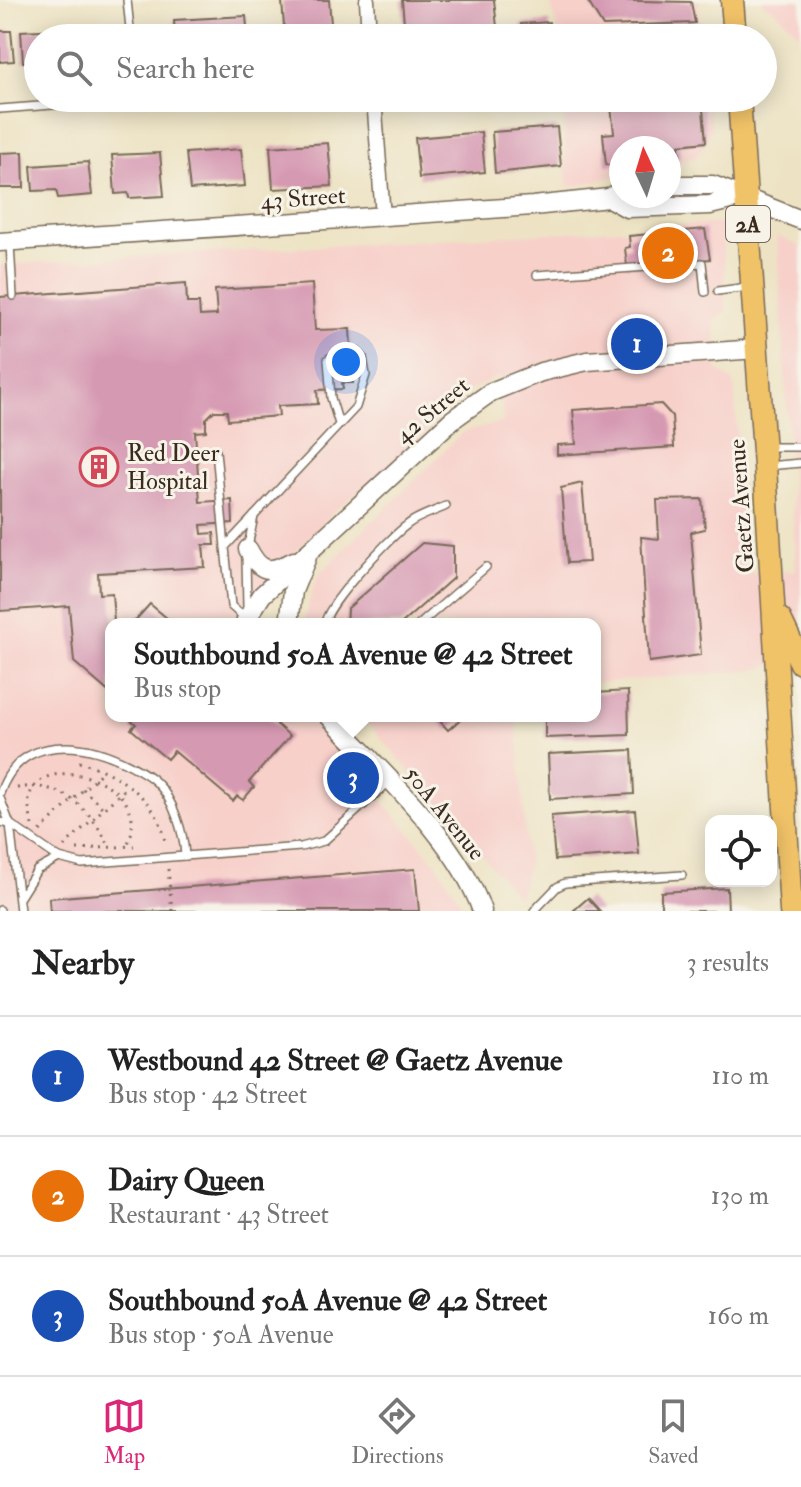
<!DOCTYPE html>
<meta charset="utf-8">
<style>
:root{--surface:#fff;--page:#f6f6f6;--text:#222;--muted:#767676;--line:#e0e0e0;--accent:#db2777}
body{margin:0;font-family:"IM FELL Double Pica",serif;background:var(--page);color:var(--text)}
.controls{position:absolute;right:24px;bottom:24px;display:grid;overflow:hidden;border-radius:16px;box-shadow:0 4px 20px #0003}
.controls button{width:72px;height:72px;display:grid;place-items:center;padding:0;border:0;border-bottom:2px solid var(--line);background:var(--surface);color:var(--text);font:40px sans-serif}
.compass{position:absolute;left:609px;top:136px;width:72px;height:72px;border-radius:50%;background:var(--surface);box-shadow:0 4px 20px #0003;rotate:356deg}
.you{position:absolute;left:346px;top:362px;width:28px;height:28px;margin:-20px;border:6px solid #fff;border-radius:50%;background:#1a73e8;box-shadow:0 0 0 12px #1a73e833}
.badge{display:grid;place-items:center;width:52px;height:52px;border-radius:50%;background:var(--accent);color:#fff;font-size:26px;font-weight:700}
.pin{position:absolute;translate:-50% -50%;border:4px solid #fff;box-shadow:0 2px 8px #0006}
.popup{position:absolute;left:105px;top:618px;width:496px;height:104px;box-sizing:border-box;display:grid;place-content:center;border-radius:16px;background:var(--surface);filter:drop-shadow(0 2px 6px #0005);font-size:26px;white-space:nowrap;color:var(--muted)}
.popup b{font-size:30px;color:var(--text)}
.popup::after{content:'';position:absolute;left:50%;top:100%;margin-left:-16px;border:16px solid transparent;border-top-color:var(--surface)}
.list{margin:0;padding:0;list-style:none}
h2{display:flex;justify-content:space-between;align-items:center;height:104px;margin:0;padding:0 32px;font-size:34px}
h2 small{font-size:26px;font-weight:400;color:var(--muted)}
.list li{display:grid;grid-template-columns:52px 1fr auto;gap:24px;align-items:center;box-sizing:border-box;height:120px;padding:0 32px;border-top:2px solid var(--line)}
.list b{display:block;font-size:30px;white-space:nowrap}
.list p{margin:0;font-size:26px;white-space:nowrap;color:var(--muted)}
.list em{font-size:26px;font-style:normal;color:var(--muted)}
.icon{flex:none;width:44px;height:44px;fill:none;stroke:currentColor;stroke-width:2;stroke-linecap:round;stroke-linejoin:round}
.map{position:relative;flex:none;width:801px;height:911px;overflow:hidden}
.search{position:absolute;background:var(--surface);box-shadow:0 4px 20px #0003;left:24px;right:24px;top:24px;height:88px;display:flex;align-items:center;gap:20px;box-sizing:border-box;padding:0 28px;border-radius:44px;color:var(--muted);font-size:30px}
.sheet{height:464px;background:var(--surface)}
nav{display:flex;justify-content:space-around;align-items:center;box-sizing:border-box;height:112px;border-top:2px solid var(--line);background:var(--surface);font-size:22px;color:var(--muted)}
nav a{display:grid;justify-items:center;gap:4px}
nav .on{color:var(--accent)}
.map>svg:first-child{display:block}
</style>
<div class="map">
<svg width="801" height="911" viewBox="0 0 801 911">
<rect width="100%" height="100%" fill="#f7f3e8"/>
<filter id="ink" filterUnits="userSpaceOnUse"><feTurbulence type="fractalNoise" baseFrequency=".0125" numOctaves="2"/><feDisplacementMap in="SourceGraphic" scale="16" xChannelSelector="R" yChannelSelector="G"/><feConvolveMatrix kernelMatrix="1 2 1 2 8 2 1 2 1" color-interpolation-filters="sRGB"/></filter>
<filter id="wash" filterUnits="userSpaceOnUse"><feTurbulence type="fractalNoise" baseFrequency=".006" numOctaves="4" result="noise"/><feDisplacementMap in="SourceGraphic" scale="32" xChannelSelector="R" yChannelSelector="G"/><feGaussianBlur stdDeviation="1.8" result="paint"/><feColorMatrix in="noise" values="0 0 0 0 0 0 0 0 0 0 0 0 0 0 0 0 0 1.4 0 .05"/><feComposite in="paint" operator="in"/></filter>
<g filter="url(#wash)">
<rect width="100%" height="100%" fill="#ede3c4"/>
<g fill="#f7d0ca">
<polygon points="550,0 698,0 702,38 559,38"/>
<polygon points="762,0 801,0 801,36 776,11 763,3"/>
<polygon points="563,98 708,98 711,130 697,157 669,164 669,148 621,148 621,175 567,188"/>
<polygon points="722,223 726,310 714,322 718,370 734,382 746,573 796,571 777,235 801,247 801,653 756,670 595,683 595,624 303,624 317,576 463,432 503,422 500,376 462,395 394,464 334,511 230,620 232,624 111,624 111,716 309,716 436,863 466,911 0,911 0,265"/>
<polygon points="362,716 516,716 528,865 519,898"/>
</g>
<g id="blocks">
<g fill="#d699b2">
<polygon points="310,0 329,0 332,36 285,38 282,2"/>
<polygon points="402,0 494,0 497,27 405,35"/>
<polygon points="587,0 691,2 695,23 603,26"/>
<polygon points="246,16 248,38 175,38 174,20"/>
<polygon points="549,22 551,38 522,38 521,24"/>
<polygon points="108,26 109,38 72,38 72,28"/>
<polygon points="60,29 60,38 38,38 38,61 23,62 21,31"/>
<polygon points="0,31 11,31 14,61 0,62"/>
<polygon points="409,98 454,98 455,100 409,104"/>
<polygon points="610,98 702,98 706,142 679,145 680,157 669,159 669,148 621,148 621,164 606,165 603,134 614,133"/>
<polygon points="557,127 561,166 495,173 492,132"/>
<polygon points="481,132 485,172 419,178 415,138"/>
<polygon points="328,143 332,186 273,189 270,147"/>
<polygon points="241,149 245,186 190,190 186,153"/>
<polygon points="23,152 24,188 0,188 0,153"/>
<polygon points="160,153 164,196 129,198 128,193 115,194 112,155"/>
<polygon points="88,162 92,195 58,198 56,190 33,191 31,166"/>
<polygon points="705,229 710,259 627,266 625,248 630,247 629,236"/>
<polygon points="186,283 187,303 199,303 200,316 217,315 215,290 312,284 315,330 350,329 353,383 342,383 343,389 317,390 318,404 278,406 279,416 228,420 227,411 214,411 206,419 206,431 195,432 200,502 232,500 233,523 201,525 202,534 214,533 215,545 203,545 205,567 98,573 99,594 112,593 114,621 124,621 128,624 111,624 111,694 74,662 69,606 0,611 0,297"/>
<polygon points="661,404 672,416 674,447 557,455 557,445 576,444 573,410"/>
<polygon points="582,483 589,562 567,563 561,488"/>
<polygon points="702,499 705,529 691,532 701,655 649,662 641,537 659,539 657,500"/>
<polygon points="422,543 453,546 453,578 401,624 346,624 347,609"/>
<polygon points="150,604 174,624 132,624"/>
<polygon points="628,691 629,735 545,738 545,716 595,716 595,693"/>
<polygon points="125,716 267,716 290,736 249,782 254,787 243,800 237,796 233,801 174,751 167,759 131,729 136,724"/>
<polygon points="435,716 464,716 448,730"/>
<polygon points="632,750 634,794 550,799 548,754"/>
<polygon points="635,810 639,854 555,860 551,816"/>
<polygon points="415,869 419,911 50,911 49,898"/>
<polygon points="727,888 728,911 661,911 661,892"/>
<polygon points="588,898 600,911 573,911"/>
</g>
</g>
</g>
<g filter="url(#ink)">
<use href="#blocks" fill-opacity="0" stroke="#796b58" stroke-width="2"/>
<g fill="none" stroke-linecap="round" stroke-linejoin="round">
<defs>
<g id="service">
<polyline points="127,0 131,38"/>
<polyline points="0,109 144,98"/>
<polyline points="10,244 13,296"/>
<polyline points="537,275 702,263 705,292"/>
<polyline points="718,291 748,287"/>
<polyline points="767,447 801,447"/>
<polyline points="216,451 225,547"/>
<polyline points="767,466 801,463"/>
<polyline points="247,607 246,557 254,516"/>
<polyline points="245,618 231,606 225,547 356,407 366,375 363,357 357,351 338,352 328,359 331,398 339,424"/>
<path d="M325 624C325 606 390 537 407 525 417 516 434 512 446 506"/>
<polyline points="420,624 486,567"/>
<path d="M0 793C21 733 84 741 130 765 139 770 149 775 156 782 173 798 184 833 185 856"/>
<polyline points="0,798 10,824 20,911"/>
<polyline points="0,822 10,824 59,858 82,864 301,847 324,841 389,782"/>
<polyline points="20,897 37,870 59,858"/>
<polyline points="0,910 0,911"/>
<polyline points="534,911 557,887 565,883 682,875"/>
</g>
<g id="minor">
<polyline points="367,0 369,38"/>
<polyline points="374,98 383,217"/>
</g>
<g id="tertiary">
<polyline points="669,185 713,185 801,220"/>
<polyline points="609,198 627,208 710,205 746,196"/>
<polyline points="0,242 533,206 609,198 621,191"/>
<path d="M248 549C261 574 270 573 294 561"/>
<polyline points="249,624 246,620 262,595 452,420 491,392 541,372 587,361 757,349"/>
<polyline points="289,624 293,591 307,557"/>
<path d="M329 716C380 771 458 840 482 911"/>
</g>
<g id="primary">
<polyline points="732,0 735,38"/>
<polyline points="739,98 765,466 791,911"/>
<polyline points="780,619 801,663"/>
</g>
</defs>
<use href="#service" stroke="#796b58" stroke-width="10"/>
<use href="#minor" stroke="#796b58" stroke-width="17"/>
<use href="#tertiary" stroke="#796b58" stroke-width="21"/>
<use href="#primary" stroke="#796b58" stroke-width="25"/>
<g stroke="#796b58" stroke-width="3" stroke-dasharray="2 6" stroke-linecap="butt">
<path d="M79 762C117 771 164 804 165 845"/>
<path d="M17 788C62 780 91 809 110 848"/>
<polyline points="83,789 104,809"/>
<path d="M32 825C31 817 28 807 29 800 34 747 162 780 126 847"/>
<polyline points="40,831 103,771"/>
<polyline points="64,846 128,786"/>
<polyline points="77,849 134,846"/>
<polyline points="168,869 172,911"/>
</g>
<use href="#service" stroke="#fff" stroke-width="7"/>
<use href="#minor" stroke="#fff" stroke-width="14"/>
<use href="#tertiary" stroke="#fff" stroke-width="18"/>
<use href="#primary" stroke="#f1c369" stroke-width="22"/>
</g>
</g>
<defs>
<symbol id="building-ring" viewBox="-11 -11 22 22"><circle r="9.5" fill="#f7f3e8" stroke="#d1495b" stroke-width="1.5"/><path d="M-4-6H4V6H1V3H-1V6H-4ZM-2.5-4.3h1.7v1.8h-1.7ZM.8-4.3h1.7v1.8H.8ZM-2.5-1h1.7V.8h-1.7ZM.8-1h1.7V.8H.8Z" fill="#d1495b"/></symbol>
</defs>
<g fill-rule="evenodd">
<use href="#building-ring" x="77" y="445" width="44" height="44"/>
</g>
<g text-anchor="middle" stroke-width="6" stroke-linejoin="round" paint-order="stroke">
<rect fill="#f7f3e8" stroke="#73665b" stroke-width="2" x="726" y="206" width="44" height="36" rx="6"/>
<g font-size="22" font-weight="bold" fill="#3b2a1e">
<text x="748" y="232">2A</text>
</g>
<g font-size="24" fill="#3b2a1e" stroke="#f7f3e8">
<text transform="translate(303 198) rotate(-4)" y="8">43 Street</text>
<text transform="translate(432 410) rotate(-40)" y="8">42 Street</text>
<text transform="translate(741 506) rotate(-94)" y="8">Gaetz Avenue</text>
<text transform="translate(445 813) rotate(51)" y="8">50A Avenue</text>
</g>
<g font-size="24" fill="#3b2a1e" stroke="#f7f3e8" text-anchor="start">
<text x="127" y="461">Red Deer<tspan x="127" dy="28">Hospital</tspan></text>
</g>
</g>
</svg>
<div class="controls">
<button><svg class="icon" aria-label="locate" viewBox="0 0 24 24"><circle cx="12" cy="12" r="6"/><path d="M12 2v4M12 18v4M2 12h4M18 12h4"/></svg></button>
</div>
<svg class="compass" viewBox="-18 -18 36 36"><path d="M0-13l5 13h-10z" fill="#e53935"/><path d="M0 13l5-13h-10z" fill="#767676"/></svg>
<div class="you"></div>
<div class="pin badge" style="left:637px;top:344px;background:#1a4fb4">1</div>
<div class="pin badge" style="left:668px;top:253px;background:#e8710a">2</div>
<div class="pin badge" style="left:353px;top:778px;background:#1a4fb4">3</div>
<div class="popup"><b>Southbound 50A Avenue @ 42 Street</b>Bus stop</div>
<div class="search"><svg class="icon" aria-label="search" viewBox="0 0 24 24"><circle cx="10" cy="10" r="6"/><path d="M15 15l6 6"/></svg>Search here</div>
</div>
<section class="sheet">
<h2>Nearby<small>3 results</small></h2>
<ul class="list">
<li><span class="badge" style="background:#1a4fb4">1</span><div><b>Westbound 42 Street @ Gaetz Avenue</b><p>Bus stop · 42 Street</p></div><em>110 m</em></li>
<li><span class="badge" style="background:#e8710a">2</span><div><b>Dairy Queen</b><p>Restaurant · 43 Street</p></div><em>130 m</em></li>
<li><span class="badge" style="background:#1a4fb4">3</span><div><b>Southbound 50A Avenue @ 42 Street</b><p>Bus stop · 50A Avenue</p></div><em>160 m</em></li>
</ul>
</section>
<nav>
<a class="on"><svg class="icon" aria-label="map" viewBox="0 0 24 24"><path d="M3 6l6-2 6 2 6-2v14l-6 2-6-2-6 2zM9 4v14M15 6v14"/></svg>Map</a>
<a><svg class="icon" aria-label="directions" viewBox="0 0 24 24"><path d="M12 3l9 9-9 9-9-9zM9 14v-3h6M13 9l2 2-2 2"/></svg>Directions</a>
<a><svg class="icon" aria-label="saved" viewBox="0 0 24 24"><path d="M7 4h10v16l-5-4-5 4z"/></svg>Saved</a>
</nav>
